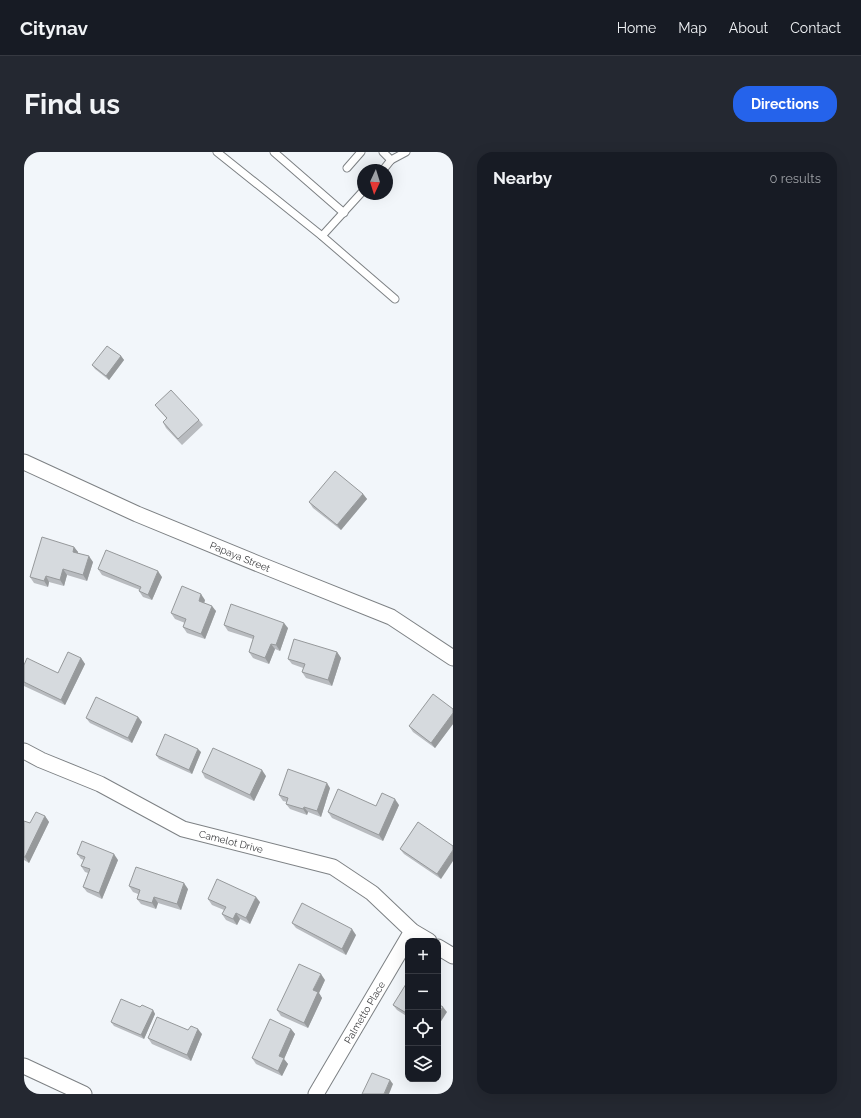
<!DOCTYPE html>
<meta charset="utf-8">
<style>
:root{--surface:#171b24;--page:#242831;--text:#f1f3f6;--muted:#9ea1a6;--line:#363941;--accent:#2563eb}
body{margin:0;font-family:Raleway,sans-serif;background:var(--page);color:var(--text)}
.controls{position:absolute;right:12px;bottom:12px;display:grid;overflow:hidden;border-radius:8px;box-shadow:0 4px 16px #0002}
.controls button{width:36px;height:36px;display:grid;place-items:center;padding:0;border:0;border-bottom:1px solid var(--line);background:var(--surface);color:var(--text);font:20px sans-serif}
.compass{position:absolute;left:333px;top:12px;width:36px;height:36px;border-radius:50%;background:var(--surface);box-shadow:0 4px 16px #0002;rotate:184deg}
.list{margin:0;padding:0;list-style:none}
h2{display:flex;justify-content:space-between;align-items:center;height:52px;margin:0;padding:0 16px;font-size:17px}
h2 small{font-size:13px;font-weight:400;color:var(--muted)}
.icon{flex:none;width:22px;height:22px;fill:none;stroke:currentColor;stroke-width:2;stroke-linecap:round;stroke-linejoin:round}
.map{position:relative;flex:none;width:429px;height:942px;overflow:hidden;border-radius:16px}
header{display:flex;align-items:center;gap:24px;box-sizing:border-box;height:56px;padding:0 20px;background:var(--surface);border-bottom:1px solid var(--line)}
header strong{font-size:19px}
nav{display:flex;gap:22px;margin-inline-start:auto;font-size:14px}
.intro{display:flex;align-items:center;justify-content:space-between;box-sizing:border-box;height:96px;padding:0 24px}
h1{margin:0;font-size:28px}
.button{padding:10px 18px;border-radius:16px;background:var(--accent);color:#fff;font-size:14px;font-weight:700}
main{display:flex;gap:24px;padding:0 24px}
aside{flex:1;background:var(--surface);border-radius:16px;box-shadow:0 4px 16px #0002}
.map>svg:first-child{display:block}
</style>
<header>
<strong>Citynav</strong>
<nav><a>Home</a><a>Map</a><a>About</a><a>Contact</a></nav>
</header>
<div class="intro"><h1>Find us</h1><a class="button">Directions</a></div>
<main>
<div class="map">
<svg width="429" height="942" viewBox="0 0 429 942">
<rect width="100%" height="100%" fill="#f2f6fa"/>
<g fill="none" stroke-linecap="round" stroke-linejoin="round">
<defs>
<g id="service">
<polyline points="193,0 298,84 371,147"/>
<polyline points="250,0 320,61"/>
<polyline points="359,0 367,8"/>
<polyline points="323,16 337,0"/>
<polyline points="359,18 367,8 382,0"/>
<polyline points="298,84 339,39"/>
</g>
<g id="minor">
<path id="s1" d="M0 310 113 362 237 413 367 465 429 506"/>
<path id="s2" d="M0 599 17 608 76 632 159 677 309 715 348 741 388 779 405 789"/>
<polyline points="414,795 429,804"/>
<polyline points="0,914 60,942"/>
<path id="s3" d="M292 942 388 779"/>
</g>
</defs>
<use href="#service" stroke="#7d8184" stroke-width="9"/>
<use href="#minor" stroke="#7d8184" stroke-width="17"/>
<use href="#service" stroke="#fff" stroke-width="7"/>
<use href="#minor" stroke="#fff" stroke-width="15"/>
</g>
<g fill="#b8bbbf">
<polygon points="97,204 100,208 85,228 71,217 68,213"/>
<polygon points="131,253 175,268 179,273 158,293 142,276 139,270 143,267 135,258"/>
<polygon points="339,342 343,347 317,378 289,356 285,350"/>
<polygon points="50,395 54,400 54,401 69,410 63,429 43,423 40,434 25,430 24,435 10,431 6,425"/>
<polygon points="74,417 138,425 128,448 119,445 115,439 116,438 78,423"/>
<polygon points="181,448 180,451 192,459 181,487 163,481 159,475 161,471 151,467 147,461"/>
<polygon points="200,473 264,476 256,499 251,497 245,512 229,506 225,500 229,487 204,479"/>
<polygon points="313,500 317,506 308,534 282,526 278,520 279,516 268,512 264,507"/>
<polygon points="57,506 61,512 41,553 0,534 0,513 34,521"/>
<polygon points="429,557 429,572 411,596 389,580 385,574"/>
<polygon points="114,565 118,570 108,591 66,571 62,566"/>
<polygon points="177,600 168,622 135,607 132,603"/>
<polygon points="178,620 242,624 230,649 181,626"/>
<polygon points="306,636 297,665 284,660 283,663 266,657 262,652 263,650 259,649 255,643"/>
<polygon points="375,653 359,689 308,666 304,660"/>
<polygon points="21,664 25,670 5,711 0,708 0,669 6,671"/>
<polygon points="394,670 417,727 380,702 376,697"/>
<polygon points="53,702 94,708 78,747 63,740 59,735 64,721 61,720 57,714 60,708 57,707"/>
<polygon points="105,734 164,737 157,758 134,751 132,757 117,752 113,747 114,742 109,740"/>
<polygon points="184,747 236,750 226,772 216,767 213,773 202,768 198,762 200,758 188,753"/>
<polygon points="268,771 332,783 322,803 272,776"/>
<polygon points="301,828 295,841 298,846 284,876 257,864 253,858"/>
<polygon points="384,833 384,865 373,858 369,853"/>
<polygon points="116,855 129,858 131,862 120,887 90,874 87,870"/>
<polygon points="267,877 271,882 260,907 264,912 258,924 232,912 228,906"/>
<polygon points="178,882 167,909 128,892 124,886"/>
</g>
<g fill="#96999b">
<polygon points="97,204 100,208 85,228 82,224"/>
<polygon points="339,342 343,347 317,378 313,373"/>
<polygon points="50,395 54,400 53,405 49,400"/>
<polygon points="65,404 69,410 63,429 59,423"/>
<polygon points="39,417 43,423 40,434 36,428"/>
<polygon points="134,419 138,425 128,448 124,443"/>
<polygon points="22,424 25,430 24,435 20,429"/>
<polygon points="177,442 181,448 179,455 175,449"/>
<polygon points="188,454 192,459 181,487 177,482"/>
<polygon points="260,471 264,476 256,499 252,493"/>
<polygon points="247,492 251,497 245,512 241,506"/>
<polygon points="313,500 317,506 308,534 304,528"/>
<polygon points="57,506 61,512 41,553 37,548"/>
<polygon points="429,561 429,572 411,596 407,591"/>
<polygon points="114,565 118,570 108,591 104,586"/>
<polygon points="174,597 177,600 168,622 165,618"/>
<polygon points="238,618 242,624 230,649 226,643"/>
<polygon points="303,631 306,636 297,665 293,659"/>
<polygon points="371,647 375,653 359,689 355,683"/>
<polygon points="280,655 284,660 283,663 279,657"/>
<polygon points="21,664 25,670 5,711 1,705"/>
<polygon points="429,698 429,709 417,727 413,722"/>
<polygon points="90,702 94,708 78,747 75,741"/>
<polygon points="160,731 164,737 157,758 153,752"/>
<polygon points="130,745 134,751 132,757 128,751"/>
<polygon points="232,745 236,750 226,772 222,766"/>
<polygon points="212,761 216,767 213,773 209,767"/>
<polygon points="328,777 332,783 322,803 318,797"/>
<polygon points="297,822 301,828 295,841 298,846 284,876 280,871 289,838"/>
<polygon points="419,855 423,860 414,874 414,862"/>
<polygon points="129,858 131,862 120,887 117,883"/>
<polygon points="174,877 178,882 167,909 163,903"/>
<polygon points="267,877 271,882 260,907 264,912 258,924 254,919 255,904"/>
<polygon points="366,928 369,932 365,942 360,942"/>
</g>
<g fill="#d6dade" stroke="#96999b">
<polygon points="83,194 97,204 82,224 68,213"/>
<polygon points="147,238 175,268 154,287 139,270 143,266 131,253"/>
<polygon points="311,319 339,342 313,373 285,350"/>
<polygon points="18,385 50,395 49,400 65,404 59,423 39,417 36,428 22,424 20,429 6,425"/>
<polygon points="82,398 134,419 124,443 115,439 117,435 74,417"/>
<polygon points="158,434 177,442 175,449 188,454 177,482 159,475 162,467 147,461"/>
<polygon points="207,452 260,471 252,493 247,492 241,506 225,500 230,484 200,473"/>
<polygon points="270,487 313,500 304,528 278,520 281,512 264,507"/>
<polygon points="44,500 57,506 37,548 0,530 0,513 3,506 34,521"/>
<polygon points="409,542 429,557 429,561 407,591 385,574"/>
<polygon points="72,545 114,565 104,586 62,566"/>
<polygon points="141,582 174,597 165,618 132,603"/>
<polygon points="189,596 238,618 226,643 178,620"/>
<polygon points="264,617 303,631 293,659 280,655 279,657 262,652 264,646 255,643"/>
<polygon points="314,637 352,654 358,641 371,647 355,683 304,660"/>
<polygon points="12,660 21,664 1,705 0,705 0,669 6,671"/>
<polygon points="394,670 429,694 429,698 413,722 376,697"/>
<polygon points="58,689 90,702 75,741 59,735 66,717 57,714 61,705 53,702"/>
<polygon points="112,715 160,731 153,752 130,745 128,751 113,747 116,738 105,734"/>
<polygon points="193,727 232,745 222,766 212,761 209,767 198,762 202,755 184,747"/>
<polygon points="278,751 328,777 318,797 268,771"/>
<polygon points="275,812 297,822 289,838 294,840 280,871 253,858"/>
<polygon points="382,832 384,833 384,862 369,853"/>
<polygon points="97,847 116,855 118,853 129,858 117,883 87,870"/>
<polygon points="414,852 419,855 414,862"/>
<polygon points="133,865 164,878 167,874 174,877 163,903 124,886"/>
<polygon points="246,867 267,877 255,904 260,906 254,919 228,906"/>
<polygon points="348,921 366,928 360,942 338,942"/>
</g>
<g text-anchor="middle" stroke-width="4" stroke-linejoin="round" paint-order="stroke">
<g font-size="10" fill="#3c3d3f" stroke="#f2f6fa">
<text dy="4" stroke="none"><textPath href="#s1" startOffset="236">Papaya Street</textPath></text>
<text dy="4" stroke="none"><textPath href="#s2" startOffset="227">Camelot Drive</textPath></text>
<text dy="4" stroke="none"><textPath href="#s3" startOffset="95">Palmetto Place</textPath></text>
</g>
</g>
</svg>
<div class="controls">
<button>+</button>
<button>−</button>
<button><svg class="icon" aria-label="locate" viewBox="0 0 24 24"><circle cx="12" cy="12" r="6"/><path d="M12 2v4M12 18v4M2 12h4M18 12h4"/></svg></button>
<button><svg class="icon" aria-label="layers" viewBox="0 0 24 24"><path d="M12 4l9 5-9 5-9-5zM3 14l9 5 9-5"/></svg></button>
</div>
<svg class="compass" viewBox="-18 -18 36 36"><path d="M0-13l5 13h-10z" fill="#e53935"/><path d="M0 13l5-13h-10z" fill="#9ea1a6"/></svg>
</div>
<aside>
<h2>Nearby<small>0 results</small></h2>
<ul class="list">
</ul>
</aside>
</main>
